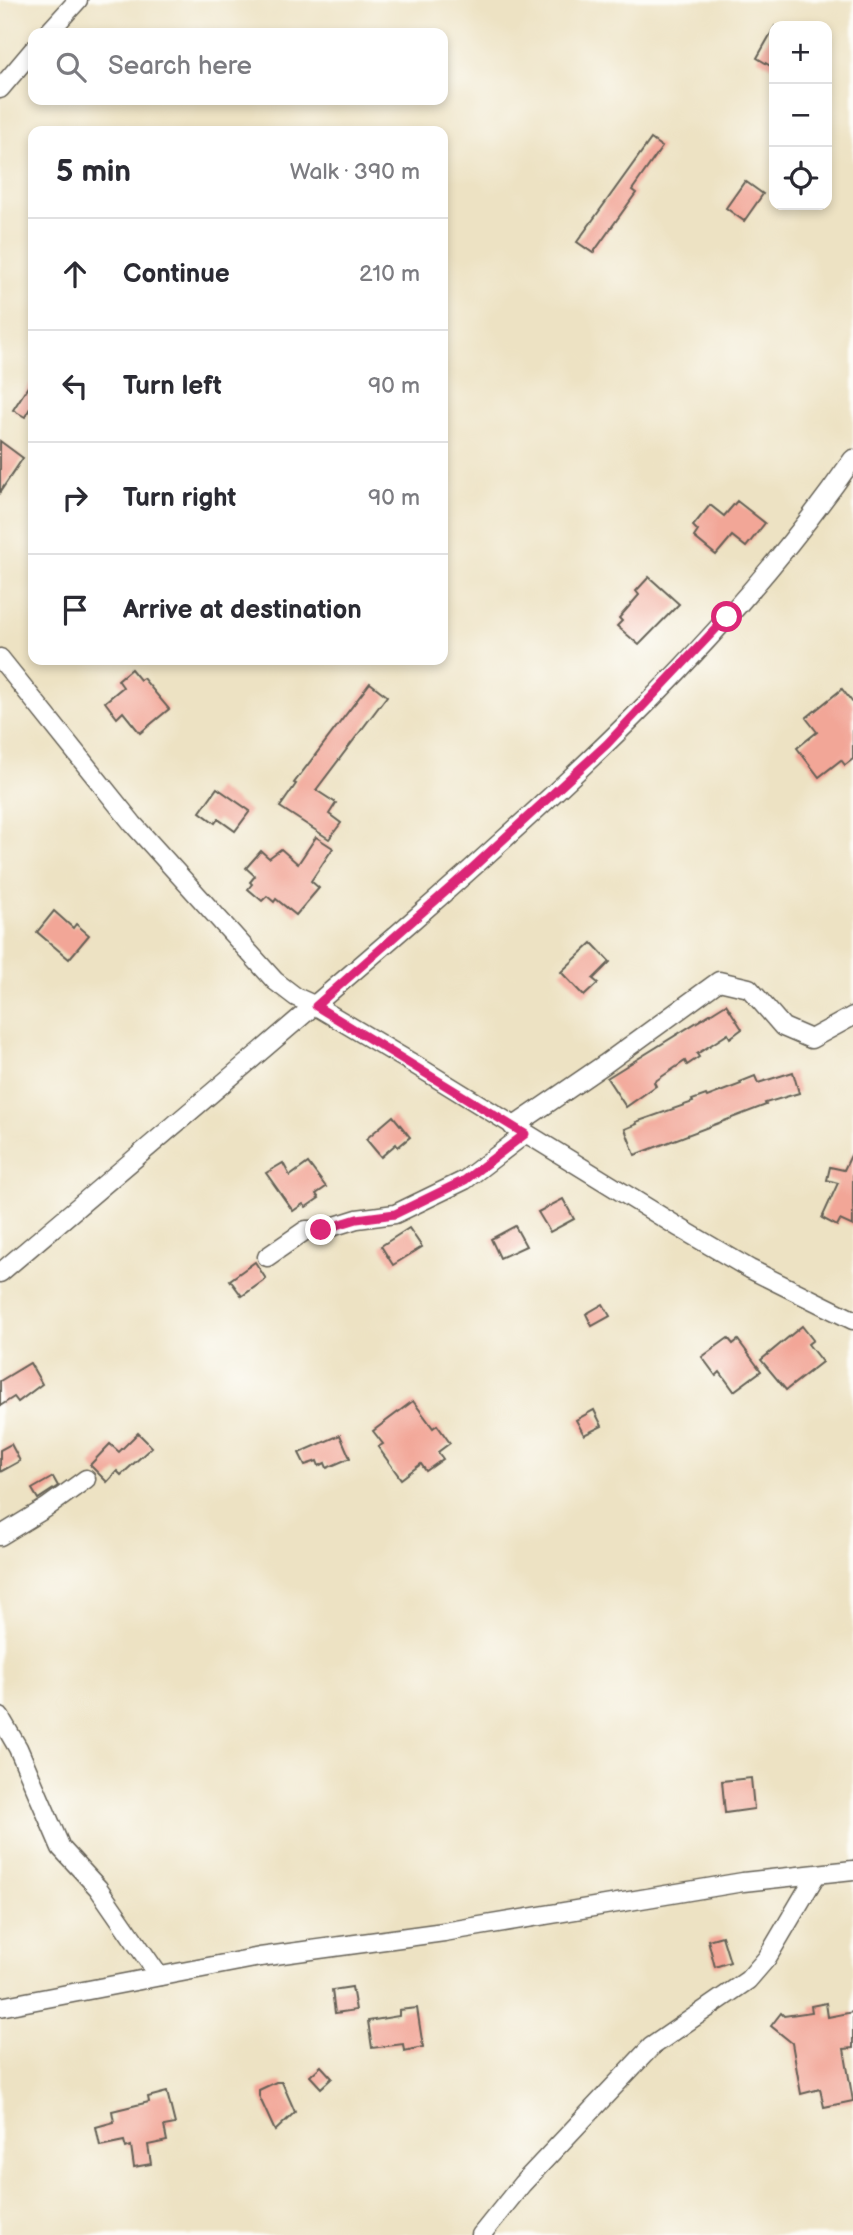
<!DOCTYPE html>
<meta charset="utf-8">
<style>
:root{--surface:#fff;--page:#f7f7f7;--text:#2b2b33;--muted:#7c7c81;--line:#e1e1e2}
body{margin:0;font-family:"Balsamiq Sans",sans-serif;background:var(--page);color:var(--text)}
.controls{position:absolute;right:21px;top:21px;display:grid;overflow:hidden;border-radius:14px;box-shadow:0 4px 10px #0003}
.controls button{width:63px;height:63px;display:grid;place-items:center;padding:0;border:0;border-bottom:2px solid var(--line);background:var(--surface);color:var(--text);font:35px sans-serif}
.stop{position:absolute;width:21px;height:21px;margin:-16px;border:5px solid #db2777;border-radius:50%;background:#fff}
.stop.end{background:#db2777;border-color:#fff;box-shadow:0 2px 7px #0008}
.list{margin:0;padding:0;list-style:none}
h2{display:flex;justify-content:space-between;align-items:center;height:91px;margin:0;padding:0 28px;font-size:30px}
h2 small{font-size:23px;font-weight:400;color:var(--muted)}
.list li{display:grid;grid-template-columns:46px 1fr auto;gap:21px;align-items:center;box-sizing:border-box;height:112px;padding:0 28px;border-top:2px solid var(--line)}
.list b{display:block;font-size:26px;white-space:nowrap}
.list em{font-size:23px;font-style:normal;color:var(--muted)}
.icon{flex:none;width:38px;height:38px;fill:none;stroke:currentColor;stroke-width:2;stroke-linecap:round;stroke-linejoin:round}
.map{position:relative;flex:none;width:853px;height:2235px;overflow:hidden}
.search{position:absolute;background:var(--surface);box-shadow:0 4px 10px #0003;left:28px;top:28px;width:420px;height:77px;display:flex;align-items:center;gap:18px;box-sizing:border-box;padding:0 24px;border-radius:14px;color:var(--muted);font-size:26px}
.panel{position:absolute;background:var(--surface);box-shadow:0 4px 10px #0003;left:28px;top:126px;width:420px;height:539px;border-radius:14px}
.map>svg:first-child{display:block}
</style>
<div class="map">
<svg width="853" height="2235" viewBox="0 0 853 2235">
<rect width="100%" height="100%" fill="#fdfcf7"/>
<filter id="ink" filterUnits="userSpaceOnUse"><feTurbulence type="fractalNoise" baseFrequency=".0143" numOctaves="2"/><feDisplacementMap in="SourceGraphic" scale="14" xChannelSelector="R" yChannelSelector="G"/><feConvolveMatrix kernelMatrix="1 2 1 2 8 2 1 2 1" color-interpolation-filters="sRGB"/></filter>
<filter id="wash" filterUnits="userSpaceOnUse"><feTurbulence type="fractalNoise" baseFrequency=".00686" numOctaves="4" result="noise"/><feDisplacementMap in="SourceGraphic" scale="28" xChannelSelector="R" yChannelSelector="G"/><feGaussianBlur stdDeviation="1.57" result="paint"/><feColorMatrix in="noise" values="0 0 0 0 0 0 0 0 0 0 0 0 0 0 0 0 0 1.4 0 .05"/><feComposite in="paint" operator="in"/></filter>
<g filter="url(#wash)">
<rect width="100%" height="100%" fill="#ede2c3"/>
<g id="blocks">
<g fill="#f2a697">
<polygon points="774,28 774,68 757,58"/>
<polygon points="651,139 662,147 632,190 636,193 593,253 577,242"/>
<polygon points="745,181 763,194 744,221 726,208"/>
<polygon points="33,379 33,403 25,417 13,410"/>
<polygon points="0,441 23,458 0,492"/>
<polygon points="737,501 765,523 746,547 732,536 716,555 694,537 698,531 693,526 710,505 724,516"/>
<polygon points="649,577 679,604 639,645 617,626 622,621 619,618 639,595 636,591"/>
<polygon points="131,669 140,680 143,678 169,709 140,733 123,712 117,718 105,702 123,687 118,680"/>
<polygon points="370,683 387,696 316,790 336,803 329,814 341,823 329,839 280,807 296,784 294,783"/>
<polygon points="842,689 853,703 853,759 845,765 841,760 819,777 797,748 817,732 806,718"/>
<polygon points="217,788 250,811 235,831 218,819 215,823 200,812"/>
<polygon points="316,837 333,848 311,881 319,888 296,915 276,899 274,902 267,896 262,901 248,889 252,884 250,882 255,876 246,868 261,851 269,858 281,849 298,864"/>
<polygon points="54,911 73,928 76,924 89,935 69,959 37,932"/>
<polygon points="592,943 610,962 593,979 598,983 584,996 561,972"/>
<polygon points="726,1004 742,1029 730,1038 728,1034 697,1054 699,1057 687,1065 685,1061 654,1082 656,1086 626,1107 607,1078"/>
<polygon points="793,1072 799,1093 765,1103 766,1105 635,1155 625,1129 637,1124 636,1122 693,1102 692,1100 706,1095 707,1097 741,1084 740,1082 755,1076 758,1083"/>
<polygon points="393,1116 410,1137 398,1147 396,1144 381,1157 366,1139"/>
<polygon points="853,1151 853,1226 840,1220 837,1226 822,1218 838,1183 827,1180 830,1167 844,1170"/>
<polygon points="283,1163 290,1176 308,1163 326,1187 316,1194 319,1198 306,1207 303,1204 293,1211 266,1173"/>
<polygon points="563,1199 574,1219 550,1232 538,1212"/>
<polygon points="515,1226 526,1246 500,1258 491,1239"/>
<polygon points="409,1228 422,1247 393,1265 381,1246"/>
<polygon points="255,1262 266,1279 242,1296 230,1280"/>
<polygon points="603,1304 610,1316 592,1326 586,1314"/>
<polygon points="802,1326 813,1340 808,1344 822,1362 786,1390 761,1360"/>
<polygon points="728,1338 733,1344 738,1340 761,1371 734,1391 720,1372 716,1376 702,1357"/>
<polygon points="30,1363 42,1384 18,1402 14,1397 0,1406 0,1381"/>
<polygon points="413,1401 433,1428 437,1425 450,1443 438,1452 443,1459 426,1471 421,1464 401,1479 378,1447 383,1444 373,1431"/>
<polygon points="594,1410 602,1426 584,1435 576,1420"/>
<polygon points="138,1433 152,1447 121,1475 117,1471 107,1482 90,1465 110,1444 119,1452"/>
<polygon points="340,1435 350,1458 327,1468 325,1463 319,1466 317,1461 305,1465 299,1453"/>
<polygon points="11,1444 20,1461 0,1472 0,1450"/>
<polygon points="53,1477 58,1486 38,1499 32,1489"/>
<polygon points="751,1778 754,1809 725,1813 722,1781"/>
<polygon points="722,1936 730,1962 715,1967 708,1940"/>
<polygon points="352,1987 356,2010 335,2013 332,1990"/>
<polygon points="826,2003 828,2017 853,2012 853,2048 844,2049 853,2101 824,2107 820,2089 801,2094 792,2043 771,2026 781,2013 784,2016 812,2012 811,2006"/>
<polygon points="417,2008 423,2047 404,2051 403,2044 372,2048 368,2021 399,2016 399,2010"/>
<polygon points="321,2066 332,2078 321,2088 310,2076"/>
<polygon points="276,2082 282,2082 295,2112 275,2131 259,2096 259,2090"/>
<polygon points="167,2092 175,2124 164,2126 167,2141 148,2145 151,2164 134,2167 131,2146 126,2148 124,2141 100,2146 96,2127 114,2122 112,2111 149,2102 148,2097"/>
</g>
</g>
</g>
<g filter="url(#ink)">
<use href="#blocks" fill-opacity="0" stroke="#656156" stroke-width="2"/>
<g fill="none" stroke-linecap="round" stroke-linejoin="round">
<defs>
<g id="minor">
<polyline points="48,33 78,0"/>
<polyline points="0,89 33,50"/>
<polyline points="0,658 133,824 275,981 296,997 316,1006 417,1066 680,1228 750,1269 853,1320"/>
<polyline points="513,1127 605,1064 719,981 749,988 783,1027 811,1039 853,1016"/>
<polyline points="267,1257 306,1230 322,1230 357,1219 395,1214 465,1180 525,1134"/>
<path d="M0 1273C138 1156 275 1040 411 922 571 782 731 635 853 459"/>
<polyline points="0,1536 46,1508 86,1479"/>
<polyline points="0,1717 18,1748 61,1848 98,1888 159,1976"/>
<polyline points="0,2007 260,1957 444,1932 743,1882 853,1870"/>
<polyline points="481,2235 522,2184 651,2047 748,1980 767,1958 816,1875"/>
</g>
</defs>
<use href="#minor" stroke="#656156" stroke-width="21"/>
<use href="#minor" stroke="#fff" stroke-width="18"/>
</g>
</g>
<g fill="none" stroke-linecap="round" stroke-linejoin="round" filter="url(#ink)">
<polyline stroke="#db2777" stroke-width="9" points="321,1230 357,1219 395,1214 465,1180 525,1134 316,1006 469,871 607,744 727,617"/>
</g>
</svg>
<div class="controls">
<button>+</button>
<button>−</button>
<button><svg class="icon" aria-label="locate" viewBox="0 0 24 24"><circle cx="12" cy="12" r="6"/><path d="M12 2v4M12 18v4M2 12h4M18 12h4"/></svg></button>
</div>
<div class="stop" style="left:727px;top:617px"></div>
<div class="stop end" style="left:321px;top:1230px"></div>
<div class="search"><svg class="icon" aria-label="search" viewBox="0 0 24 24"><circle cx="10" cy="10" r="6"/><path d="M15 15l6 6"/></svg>Search here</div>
<section class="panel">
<h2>5 min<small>Walk · 390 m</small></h2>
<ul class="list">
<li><svg class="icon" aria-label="ahead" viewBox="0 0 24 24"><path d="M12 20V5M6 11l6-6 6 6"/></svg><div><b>Continue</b></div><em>210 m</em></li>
<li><svg class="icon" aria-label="left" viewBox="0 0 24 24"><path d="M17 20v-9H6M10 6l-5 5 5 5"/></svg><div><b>Turn left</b></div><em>90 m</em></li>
<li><svg class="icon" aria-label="right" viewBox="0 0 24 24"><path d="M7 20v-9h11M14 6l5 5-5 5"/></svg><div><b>Turn right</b></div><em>90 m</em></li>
<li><svg class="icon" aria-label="arrive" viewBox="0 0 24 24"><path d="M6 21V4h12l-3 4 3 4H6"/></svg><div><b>Arrive at destination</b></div></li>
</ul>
</section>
</div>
